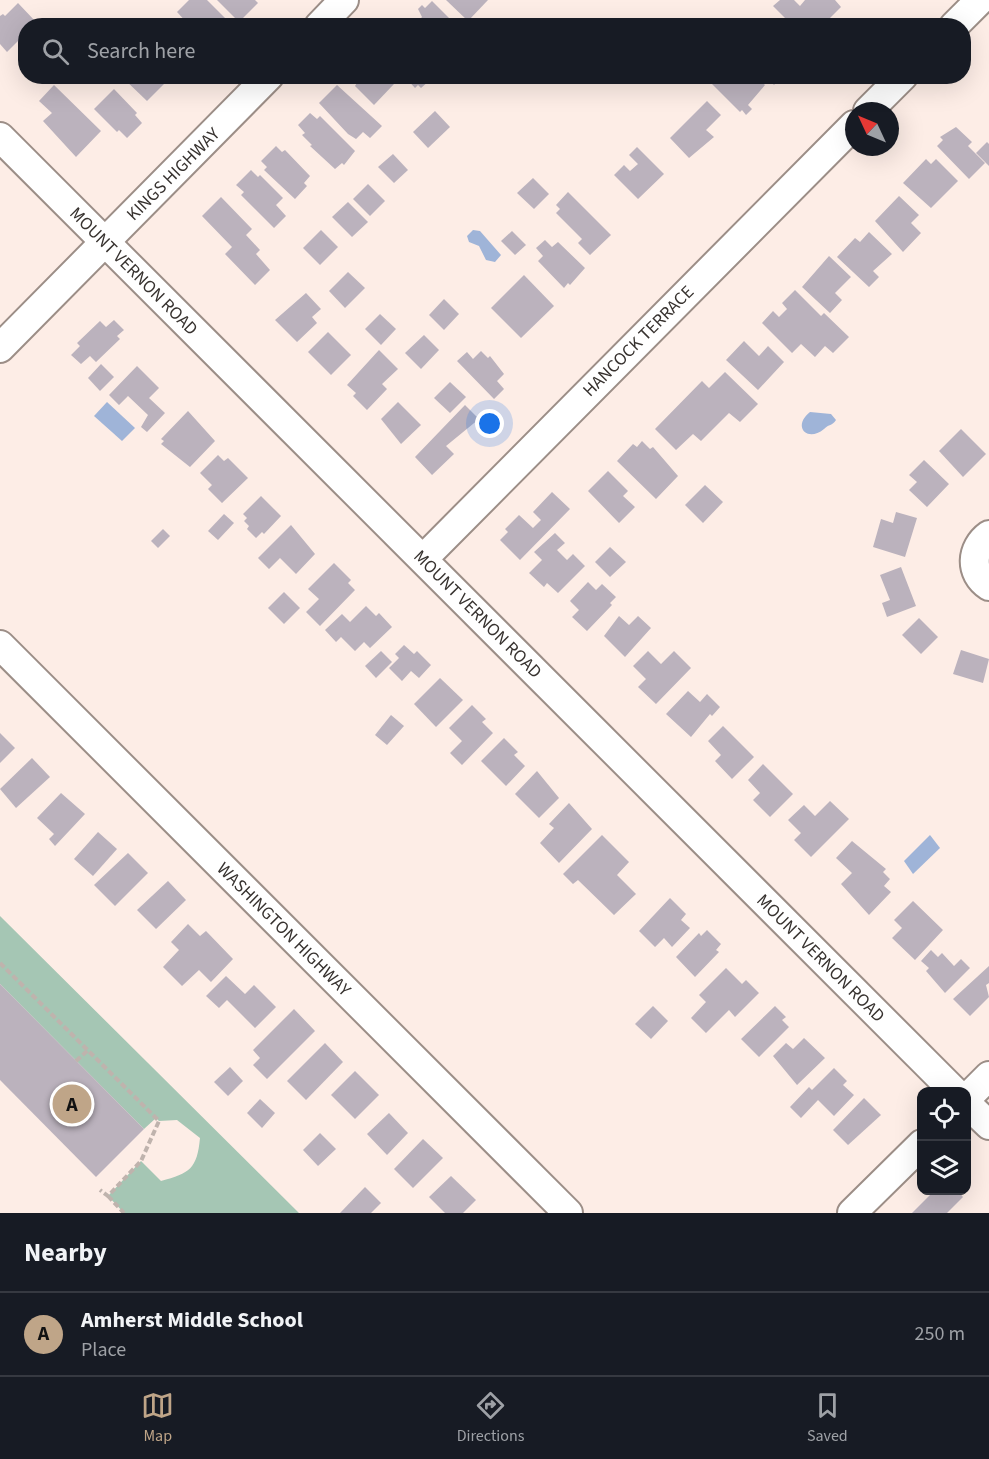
<!DOCTYPE html>
<style>
:root{--surface:#171b24;--page:#242831;--text:#f1f3f6;--muted:#9ea1a6;--line:#363941;--accent:#bfa588}
body{margin:0;font-family:"Source Sans 3",sans-serif;background:var(--page);color:var(--text)}
.controls{position:absolute;right:18px;bottom:18px;display:grid;overflow:hidden;border-radius:12px;box-shadow:0 6px 24px #0002}
.controls button{width:54px;height:54px;display:grid;place-items:center;padding:0;border:0;border-bottom:2px solid var(--line);background:var(--surface);color:var(--text);font:30px sans-serif}
.compass{position:absolute;left:845px;top:102px;width:54px;height:54px;border-radius:50%;background:var(--surface);box-shadow:0 6px 24px #0002;rotate:314deg}
.you{position:absolute;left:490px;top:424px;width:21px;height:21px;margin:-15px;border:4px solid #fff;border-radius:50%;background:#1a73e8;box-shadow:0 0 0 9px #1a73e833}
.badge{display:grid;place-items:center;width:39px;height:39px;border-radius:50%;background:var(--accent);color:#111;font-size:20px;font-weight:700}
.pin{position:absolute;translate:-50% -50%;border:3px solid #fff;box-shadow:0 2px 6px #0006}
.list{margin:0;padding:0;list-style:none}
h2{display:flex;justify-content:space-between;align-items:center;height:78px;margin:0;padding:0 24px;font-size:26px}
h2 small{font-size:20px;font-weight:400;color:var(--muted)}
.list li{display:grid;grid-template-columns:39px 1fr auto;gap:18px;align-items:center;box-sizing:border-box;height:84px;padding:0 24px;border-top:2px solid var(--line)}
.list b{display:block;font-size:22px;white-space:nowrap}
.list p{margin:0;font-size:20px;white-space:nowrap;color:var(--muted)}
.list em{font-size:20px;font-style:normal;color:var(--muted)}
.icon{flex:none;width:33px;height:33px;fill:none;stroke:currentColor;stroke-width:2;stroke-linecap:round;stroke-linejoin:round}
.map{position:relative;flex:none;width:989px;height:1213px;overflow:hidden}
.search{position:absolute;background:var(--surface);box-shadow:0 6px 24px #0002;left:18px;right:18px;top:18px;height:66px;display:flex;align-items:center;gap:15px;box-sizing:border-box;padding:0 21px;border-radius:24px;color:var(--muted);font-size:22px}
.sheet{height:162px;background:var(--surface)}
nav{display:flex;justify-content:space-around;align-items:center;box-sizing:border-box;height:84px;border-top:2px solid var(--line);background:var(--surface);font-size:16px;color:var(--muted)}
nav a{display:grid;justify-items:center;gap:3px}
nav .on{color:var(--accent)}
.map>svg:first-child{display:block}
</style>
<div class="map">
<svg width="989" height="1213" viewBox="0 0 989 1213">
<rect width="100%" height="100%" fill="#fdede6"/>
<path fill="#a5c6b4" d="M0 916 299 1213H124L108 1196 141 1161 161 1181C190 1173 197 1169 200 1138L177 1120 159 1121 156 1118 144 1129 0 984Z"/>
<g fill="#9fb4d8">
<polygon points="473,230 480,231 501,255 495,262 486,260 479,246 469,242 467,236"/>
<polygon points="107,402 135,428 122,441 94,416"/>
<path d="M810 412 831 414 836 420C832 426 829 424 824 429 807 443 792 426 810 412Z"/>
<polygon points="930,835 940,848 913,874 904,861"/>
</g>
<g fill="#bbb2bd">
<polygon points="189,0 207,0 227,20 222,26 190,26 177,12"/>
<polygon points="217,0 255,0 258,3 239,22"/>
<polygon points="446,0 488,0 468,21"/>
<polygon points="780,0 794,0 800,6 805,0 835,0 841,7 825,23 828,26 793,26 773,6"/>
<polygon points="432,1 450,19 444,26 414,26 422,17 418,9 422,5 425,8"/>
<polygon points="18,3 35,21 30,26 26,26 25,34 7,52 0,44 0,16 3,14 5,16"/>
<polygon points="121,76 162,76 167,81 147,101"/>
<polygon points="361,76 386,76 394,84 374,105 355,86"/>
<polygon points="404,76 426,76 430,80 421,88 418,85 415,88"/>
<polygon points="704,76 756,76 765,85 748,105 752,109 746,115 742,110 740,112"/>
<polygon points="766,76 782,76 774,85"/>
<polygon points="54,85 101,131 76,157 43,121 52,113 39,101"/>
<polygon points="337,85 382,126 370,138 363,132 356,139 348,134 319,103"/>
<polygon points="114,89 137,113 135,115 142,123 127,138 119,130 117,132 94,109"/>
<polygon points="707,101 721,115 706,130 714,137 689,158 670,138"/>
<polygon points="435,111 450,127 428,148 413,132"/>
<polygon points="310,113 317,119 320,116 355,151 344,165 342,163 335,169 310,146 312,145 302,135 305,133 298,125"/>
<polygon points="956,127 972,142 968,146 985,163 969,179 937,146 943,140 940,137"/>
<polygon points="987,142 989,144 989,166 976,153"/>
<polygon points="276,146 282,152 285,150 310,176 304,183 307,186 295,199 264,170 267,167 261,161"/>
<polygon points="637,147 664,174 638,199 614,175 624,165 630,171 638,164 629,155"/>
<polygon points="393,154 408,170 394,183 378,167"/>
<polygon points="926,159 931,164 936,159 958,181 931,208 903,183"/>
<polygon points="251,170 258,177 260,175 283,198 276,205 286,216 274,228 241,195 244,192 236,185"/>
<polygon points="533,178 549,194 534,209 517,193"/>
<polygon points="368,184 385,201 370,216 353,199"/>
<polygon points="568,192 611,235 590,255 578,243 582,239 556,213 560,209 556,205"/>
<polygon points="899,196 919,215 911,223 921,233 903,252 875,221"/>
<polygon points="221,197 252,229 246,235 260,250 256,254 270,270 255,285 225,254 232,247 202,216"/>
<polygon points="348,202 368,222 352,237 332,217"/>
<polygon points="321,230 338,247 320,265 303,248"/>
<polygon points="512,231 526,245 515,255 501,241"/>
<polygon points="869,232 892,254 873,271 879,277 869,287 837,257 855,238 860,242"/>
<polygon points="545,240 552,247 558,242 585,268 570,285 568,283 564,288 538,261 543,256 536,248"/>
<polygon points="829,256 851,277 835,293 842,300 830,313 802,287"/>
<polygon points="348,272 365,288 345,308 329,291"/>
<polygon points="524,275 554,306 521,338 491,308"/>
<polygon points="795,290 821,316 824,313 849,337 833,353 825,346 815,357 801,344 792,353 762,323 773,311 779,317 787,309 782,303"/>
<polygon points="306,293 321,309 312,317 317,323 297,342 275,320"/>
<polygon points="444,299 459,314 444,330 429,315"/>
<polygon points="380,314 396,329 381,345 365,329"/>
<polygon points="114,320 124,330 117,336 120,339 96,362 90,356 81,364 71,355 80,346 77,343 100,321 106,327"/>
<polygon points="328,332 351,355 331,375 308,352"/>
<polygon points="424,335 439,350 421,369 405,353"/>
<polygon points="744,341 759,356 768,346 784,362 758,390 726,360"/>
<polygon points="379,350 398,369 382,384 387,389 367,410 353,396 356,393 347,385"/>
<polygon points="481,351 488,358 490,356 504,374 497,381 504,389 494,399 457,361 467,352 473,359"/>
<polygon points="101,364 114,377 100,391 88,378"/>
<polygon points="137,366 159,388 149,398 165,413 147,432 141,427 148,415 128,396 119,405 109,395"/>
<polygon points="725,372 758,404 740,422 729,413 701,441 693,434 676,450 655,429 702,381 709,388"/>
<polygon points="450,382 466,397 450,413 434,398"/>
<polygon points="398,402 421,425 401,444 381,419"/>
<polygon points="465,405 479,419 446,446 454,454 432,475 415,457"/>
<polygon points="188,411 215,441 190,467 161,444 164,441 161,439"/>
<polygon points="961,429 986,454 963,477 939,451"/>
<polygon points="642,441 650,449 653,447 678,476 656,499 617,461 633,444 637,447"/>
<polygon points="218,455 224,461 228,458 248,478 222,503 208,489 212,485 200,473"/>
<polygon points="924,460 949,484 927,507 909,490 917,482 909,475"/>
<polygon points="608,471 628,491 623,496 635,507 619,523 588,491"/>
<polygon points="705,485 723,502 703,523 685,505"/>
<polygon points="552,492 570,509 520,560 500,540 508,532 505,529 519,515 533,528 541,520 533,512"/>
<polygon points="261,496 281,516 264,534 262,532 256,538 247,529 249,526 244,521 247,518 243,514"/>
<polygon points="896,512 917,518 905,557 873,547 881,519 893,523"/>
<polygon points="224,514 234,523 218,540 208,531"/>
<polygon points="291,525 315,554 296,574 280,558 269,569 258,558"/>
<polygon points="163,529 170,536 158,548 151,541"/>
<polygon points="555,533 565,543 557,550 567,560 573,554 585,566 558,593 547,583 544,587 529,573 542,560 534,552"/>
<polygon points="610,547 626,562 610,577 595,562"/>
<polygon points="334,563 351,580 348,583 355,590 320,626 306,612 319,599 308,589"/>
<polygon points="901,567 916,606 887,617 882,603 890,600 880,575"/>
<polygon points="588,582 596,590 602,584 616,597 610,603 612,605 587,631 572,617 579,610 570,601"/>
<polygon points="284,592 300,608 284,624 268,608"/>
<polygon points="366,606 376,616 379,613 392,627 370,648 364,642 355,651 341,637 336,642 325,630 342,614 350,622"/>
<polygon points="619,616 629,625 638,616 651,628 625,657 604,636"/>
<polygon points="919,618 938,637 921,654 902,635"/>
<polygon points="404,645 414,654 417,651 431,665 419,678 411,671 402,681 389,668 399,658 395,654"/>
<polygon points="961,650 989,659 983,683 953,674"/>
<polygon points="381,651 392,662 376,678 365,666"/>
<polygon points="648,651 661,664 674,651 691,668 656,704 638,687 646,679 633,666"/>
<polygon points="440,678 463,700 436,727 414,704"/>
<polygon points="688,691 700,702 707,694 720,707 712,716 710,714 691,737 666,714"/>
<polygon points="472,705 486,719 482,722 493,733 462,765 450,753 462,741 449,728"/>
<polygon points="391,715 404,726 387,745 375,735"/>
<polygon points="723,726 754,757 732,779 715,761 721,755 708,741"/>
<polygon points="0,733 15,748 0,763"/>
<polygon points="504,738 518,752 514,755 525,766 506,786 481,761"/>
<polygon points="32,758 50,777 16,808 0,789"/>
<polygon points="763,764 793,794 770,817 753,800 760,793 748,780"/>
<polygon points="537,771 559,798 539,818 515,794"/>
<polygon points="61,793 85,814 55,846 49,839 54,834 37,818"/>
<polygon points="830,801 849,819 811,857 794,840 801,833 788,820 804,805 815,816"/>
<polygon points="569,803 592,829 559,863 540,843 554,828 549,824"/>
<polygon points="98,832 117,849 93,876 74,859"/>
<polygon points="602,835 629,862 617,875 636,894 614,915 578,880 573,884 563,874"/>
<polygon points="852,841 886,869 883,872 890,879 884,886 891,892 869,915 841,884 852,873 836,858"/>
<polygon points="128,853 148,873 115,906 94,885"/>
<polygon points="168,881 186,900 156,929 137,910"/>
<polygon points="670,898 686,914 681,920 690,928 672,947 664,938 655,947 639,931"/>
<polygon points="913,901 943,930 915,960 892,938 902,928 894,920"/>
<polygon points="188,924 200,936 206,931 233,959 211,982 199,970 182,986 163,967 179,950 171,942"/>
<polygon points="707,930 721,944 716,950 719,952 695,977 676,957 699,933 701,936"/>
<polygon points="931,950 938,957 942,953 954,966 961,959 970,968 945,993 926,971 929,968 921,961"/>
<polygon points="989,966 989,983 986,985 989,997 970,1016 953,999"/>
<polygon points="726,968 742,984 746,980 759,993 735,1017 729,1010 706,1033 691,1018 706,1002 699,995"/>
<polygon points="226,976 245,994 254,985 276,1007 255,1028 227,1000 219,1008 206,996"/>
<polygon points="0,984 144,1129 96,1177 0,1080"/>
<polygon points="653,1006 668,1021 651,1039 635,1024"/>
<polygon points="775,1006 786,1017 782,1020 789,1027 759,1057 741,1039"/>
<polygon points="294,1009 315,1031 267,1079 253,1065 260,1058 253,1050"/>
<polygon points="804,1038 825,1058 797,1085 773,1056 786,1043 793,1049"/>
<polygon points="325,1043 343,1062 306,1100 287,1081"/>
<polygon points="230,1067 243,1081 228,1096 214,1082"/>
<polygon points="834,1068 847,1081 843,1085 854,1095 834,1116 818,1100 801,1118 790,1107 809,1087 812,1090"/>
<polygon points="355,1071 379,1095 355,1119 331,1095"/>
<polygon points="864,1098 881,1115 848,1145 833,1130"/>
<polygon points="260,1099 275,1113 262,1128 247,1113"/>
<polygon points="389,1113 408,1133 387,1155 367,1134"/>
<polygon points="320,1133 336,1149 318,1166 303,1150"/>
<polygon points="423,1139 443,1158 413,1188 394,1169"/>
<polygon points="451,1176 476,1200 463,1213 445,1213 429,1197"/>
<polygon points="365,1187 381,1203 371,1213 340,1213"/>
<polygon points="935,1190 957,1190 963,1197 947,1213 912,1213"/>
</g>
<g fill="none" stroke-linecap="round" stroke-linejoin="round">
<defs>
<g id="minor">
<polyline points="319,26 344,0"/>
<polyline points="954,26 980,0"/>
<polyline points="868,111 903,76"/>
<polyline points="0,137 955,1092"/>
<polyline points="0,348 269,76"/>
<path d="M989 535C971 548 969 573 989 586"/>
<polyline points="423,559 854,125"/>
<polyline points="0,645 568,1213"/>
<polyline points="966,1099 989,1076"/>
<polyline points="966,1103 989,1125"/>
<polyline points="852,1213 922,1144"/>
</g>
</defs>
<use href="#minor" stroke="#9c8e87" stroke-width="32"/>
<g stroke="#bfb3ad" stroke-width="4" stroke-dasharray="6 3" stroke-linecap="butt">
<polyline points="0,963 159,1121 141,1161 108,1196 100,1190"/>
<polyline points="76,1061 88,1050"/>
<polyline points="108,1196 124,1213"/>
</g>
<use href="#minor" stroke="#fff" stroke-width="28"/>
</g>
<g text-anchor="middle" stroke-width="5" stroke-linejoin="round" paint-order="stroke">
<g font-size="18" fill="#37322f" stroke="#fff">
<text transform="translate(173 174) rotate(-45)" y="6">KINGS HIGHWAY</text>
<text transform="translate(134 271) rotate(45)" y="6">MOUNT VERNON ROAD</text>
<text transform="translate(638 341) rotate(-45)" y="6">HANCOCK TERRACE</text>
<text transform="translate(478 614) rotate(45)" y="6">MOUNT VERNON ROAD</text>
<text transform="translate(284 929) rotate(45)" y="6">WASHINGTON HIGHWAY</text>
<text transform="translate(821 958) rotate(45)" y="6">MOUNT VERNON ROAD</text>
</g>
</g>
</svg>
<div class="controls">
<button><svg class="icon" aria-label="locate" viewBox="0 0 24 24"><circle cx="12" cy="12" r="6"/><path d="M12 2v4M12 18v4M2 12h4M18 12h4"/></svg></button>
<button><svg class="icon" aria-label="layers" viewBox="0 0 24 24"><path d="M12 4l9 5-9 5-9-5zM3 14l9 5 9-5"/></svg></button>
</div>
<svg class="compass" viewBox="-18 -18 36 36"><path d="M0-13l5 13h-10z" fill="#e53935"/><path d="M0 13l5-13h-10z" fill="#9ea1a6"/></svg>
<div class="you"></div>
<div class="pin badge" style="left:72px;top:1104px">A</div>
<div class="search"><svg class="icon" aria-label="search" viewBox="0 0 24 24"><circle cx="10" cy="10" r="6"/><path d="M15 15l6 6"/></svg>Search here</div>
</div>
<section class="sheet">
<h2>Nearby<small></small></h2>
<ul class="list">
<li><span class="badge">A</span><div><b>Amherst Middle School</b><p>Place</p></div><em>250 m</em></li>
</ul>
</section>
<nav>
<a class="on"><svg class="icon" aria-label="map" viewBox="0 0 24 24"><path d="M3 6l6-2 6 2 6-2v14l-6 2-6-2-6 2zM9 4v14M15 6v14"/></svg>Map</a>
<a><svg class="icon" aria-label="directions" viewBox="0 0 24 24"><path d="M12 3l9 9-9 9-9-9zM9 14v-3h6M13 9l2 2-2 2"/></svg>Directions</a>
<a><svg class="icon" aria-label="saved" viewBox="0 0 24 24"><path d="M7 4h10v16l-5-4-5 4z"/></svg>Saved</a>
</nav>
